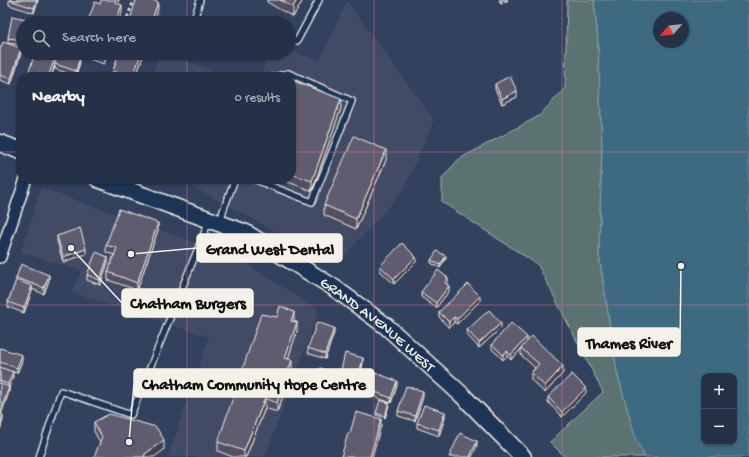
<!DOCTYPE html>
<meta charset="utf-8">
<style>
:root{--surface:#253146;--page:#2d394d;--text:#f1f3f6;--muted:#a3a9b3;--line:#424c5f}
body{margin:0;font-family:"Gochi Hand",sans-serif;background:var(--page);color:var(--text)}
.controls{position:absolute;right:12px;bottom:12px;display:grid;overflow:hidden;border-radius:8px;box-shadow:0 1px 3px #0004}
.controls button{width:36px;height:36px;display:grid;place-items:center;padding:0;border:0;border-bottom:1px solid var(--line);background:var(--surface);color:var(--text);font:20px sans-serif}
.compass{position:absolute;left:653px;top:12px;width:36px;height:36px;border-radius:50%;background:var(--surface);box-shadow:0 1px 3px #0004;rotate:242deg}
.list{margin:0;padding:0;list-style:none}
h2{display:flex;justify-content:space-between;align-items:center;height:52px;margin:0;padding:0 16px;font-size:17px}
h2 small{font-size:13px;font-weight:400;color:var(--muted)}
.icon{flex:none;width:22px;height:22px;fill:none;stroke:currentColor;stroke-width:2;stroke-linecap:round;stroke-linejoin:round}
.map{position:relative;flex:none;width:749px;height:457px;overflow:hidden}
.search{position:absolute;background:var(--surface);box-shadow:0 1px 3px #0004;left:16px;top:16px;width:280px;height:44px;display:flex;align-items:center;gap:10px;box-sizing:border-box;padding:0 14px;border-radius:22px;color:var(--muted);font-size:15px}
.panel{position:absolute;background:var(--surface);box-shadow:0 1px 3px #0004;left:16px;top:72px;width:280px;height:112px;border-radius:16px}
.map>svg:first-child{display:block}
</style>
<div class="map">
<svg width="749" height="457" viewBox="0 0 749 457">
<rect width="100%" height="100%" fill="#31415e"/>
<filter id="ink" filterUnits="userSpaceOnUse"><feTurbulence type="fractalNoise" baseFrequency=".025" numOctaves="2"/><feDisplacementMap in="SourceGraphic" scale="8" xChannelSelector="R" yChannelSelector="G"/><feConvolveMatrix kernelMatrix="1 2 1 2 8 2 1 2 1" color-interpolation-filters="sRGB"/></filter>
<g filter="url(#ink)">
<g fill="#434c66">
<polygon points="347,1 434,120 403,191 337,264 178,179 291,179 291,77 260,77 269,53 289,53 289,51 320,60"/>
<polygon points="160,53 162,53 232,77 152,77"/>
<polygon points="41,188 234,256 319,310 265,457 168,457 209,337 71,292 82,271 21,252"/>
</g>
<polygon fill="#5a736f" stroke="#a7b2ac" points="567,0 594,0 598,41 602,145 599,254 617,372 636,439 645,457 565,457 550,442 603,392 538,265 442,202 442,178 459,159 539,116 565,88"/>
<path fill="#3d6981" stroke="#869faa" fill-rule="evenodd" d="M594 0H749V457H645L636 440 617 372 599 254 602 145 598 41ZM659 18H683V42H659ZM704 376H734V442H704Z"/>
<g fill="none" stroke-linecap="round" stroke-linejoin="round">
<defs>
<g id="lane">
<polyline points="193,23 200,0"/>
<polyline points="289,40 297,41 319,0"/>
<polyline points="253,179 312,202 352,101 288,73 273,77"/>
<polyline points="221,221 223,211 235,179"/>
<polyline points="39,457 61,391 131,415 209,221"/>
</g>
<polyline id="street" points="0,257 26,179"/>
<g id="secondary">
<polyline points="0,143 21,151"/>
<path id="s1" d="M98 179 246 233 333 287 386 326 462 395 523 457"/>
</g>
</defs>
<use href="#lane" stroke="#f4f1e8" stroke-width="8"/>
<use href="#street" stroke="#f4f1e8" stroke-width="14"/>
<use href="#secondary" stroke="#f4f1e8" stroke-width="19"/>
<g stroke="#f4f1e8" stroke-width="2.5" stroke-dasharray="3 3" stroke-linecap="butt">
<polyline points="125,23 134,0"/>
<polyline points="114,54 114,53"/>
</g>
<use href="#lane" stroke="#1d3557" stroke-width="5.5"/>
<use href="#street" stroke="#1d3557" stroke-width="11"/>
<use href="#secondary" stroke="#1d3557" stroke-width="16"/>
</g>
<g fill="#534f60" stroke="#f4f1e8">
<polygon points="9,0 38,0 34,13 9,5"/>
<polygon points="267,0 303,0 293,17 267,2"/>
<polygon points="499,0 508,0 501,4"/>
<polygon points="26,23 23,45 8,43 8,38"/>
<polygon points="0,49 21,53 11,84 0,80"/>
<polygon points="77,53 108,53 104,64 77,55"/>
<polygon points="119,53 144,53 136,77 113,77 113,71"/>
<polygon points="57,58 80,62 76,76 55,69 55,66 51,77"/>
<polygon points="291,80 341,108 312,191 280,179 291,179"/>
<polygon points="495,84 517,97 502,104 495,89"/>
<polygon points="21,95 21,111 18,110 18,103"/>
<polygon points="386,160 356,229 324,215 324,205"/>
<polygon points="158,230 137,290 108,280 108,272 114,255 106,252 106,245"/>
<polygon points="57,236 86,254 63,262 57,241"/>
<polygon points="446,258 440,268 431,263 431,260"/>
<polygon points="108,262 100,285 87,280 87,275"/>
<polygon points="416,262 394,284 380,271 380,266"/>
<polygon points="16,278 49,280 44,294 32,289 32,291 24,313 8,307 8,302 16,281"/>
<polygon points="448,284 447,285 449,291 436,308 421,297 421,292"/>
<polygon points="480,301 457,324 454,322 449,328 439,317 439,312"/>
<polygon points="293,322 297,331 288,359 292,370 277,412 265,408 246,457 233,457 218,451 218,442"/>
<polygon points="501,328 479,348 467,335 467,330"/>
<polygon points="334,333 325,359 308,353 308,348"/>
<polygon points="527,341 563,373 545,393 531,380 531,373 535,368 521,355 521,349 511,360 507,356 503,360 492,349 492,344"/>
<polygon points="0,348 22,361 17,373 11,371 13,377 9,387 9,392 1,414 3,420 0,430"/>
<polygon points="363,363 359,380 341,375 341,370"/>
<polygon points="329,374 323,389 314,386 314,383"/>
<polygon points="397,386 391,403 370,395 370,390"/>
<polygon points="586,393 562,417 548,402 548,397"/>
<polygon points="423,397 415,421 398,416 398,411"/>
<polygon points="389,405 385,418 376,415 376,413"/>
<polygon points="445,417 439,436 417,428 417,423"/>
<polygon points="94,422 164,450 100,443 94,431"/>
</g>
<g fill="#44404e" stroke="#f4f1e8">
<polygon points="37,0 38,0 34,13 34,8"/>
<polygon points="116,0 119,0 115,10 115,3"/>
<polygon points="297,0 303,0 293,17 293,7"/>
<polygon points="501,0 508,0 501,4"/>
<polygon points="158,2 158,9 154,23 151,23"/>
<polygon points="122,5 122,13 118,23 115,23"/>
<polygon points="21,48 21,53 11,84 11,79"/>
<polygon points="57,53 57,60 55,64 51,77 48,77"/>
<polygon points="106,53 108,53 104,64 104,59"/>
<polygon points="141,53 144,53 136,77 133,77"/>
<polygon points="80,57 80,62 76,76 76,71"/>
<polygon points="517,91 517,97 502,104 502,99"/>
<polygon points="341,99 341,108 312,191 312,181"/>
<polygon points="386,150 386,160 356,229 356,219"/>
<polygon points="158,223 158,230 137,290 137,283"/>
<polygon points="86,249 86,254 63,262 63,257"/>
<polygon points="446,256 446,258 440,268 440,265"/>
<polygon points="108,257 108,262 100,285 100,280"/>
<polygon points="416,257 416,262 394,284 394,279"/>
<polygon points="49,275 49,280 44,294 44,288"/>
<polygon points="448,278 448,284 445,288 445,283"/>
<polygon points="32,286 32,291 24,313 24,308"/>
<polygon points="449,286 449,291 436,308 436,303"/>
<polygon points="480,296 480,301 457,324 457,319"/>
<polygon points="294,312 294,321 291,331 291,321"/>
<polygon points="454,317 454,322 449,328 449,322"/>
<polygon points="297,322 297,331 285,368 285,358"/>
<polygon points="501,323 501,328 479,348 479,343"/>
<polygon points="334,328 334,333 325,359 325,354"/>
<polygon points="527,337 527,343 521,348 521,349 511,360 511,355"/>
<polygon points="507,351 507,356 503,360 503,355"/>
<polygon points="22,355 22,361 17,373 17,368"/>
<polygon points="363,358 363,363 359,380 359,375"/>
<polygon points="292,360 292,370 277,412 277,403"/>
<polygon points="563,366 563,373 545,393 545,386"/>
<polygon points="329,371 329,374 323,389 323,387"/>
<polygon points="13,372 13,377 8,389 8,384"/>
<polygon points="397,381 397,386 391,403 391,398"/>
<polygon points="9,387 9,392 1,415 1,410"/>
<polygon points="586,388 586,393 562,417 562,412"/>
<polygon points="423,391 423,397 415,421 415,416"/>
<polygon points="265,398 265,408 246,457 244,457 244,451"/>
<polygon points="389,403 389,405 385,418 385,416"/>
<polygon points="445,412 445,417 439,436 439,430"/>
<polygon points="3,415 3,420 0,430 0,425"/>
<polygon points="381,419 381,426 372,457 370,457"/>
<polygon points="164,440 164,450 154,457 144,457 145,454"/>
<polygon points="477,441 477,446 472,457 470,457"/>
</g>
<g fill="#615c70" stroke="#f4f1e8">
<polygon points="9,0 37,0 34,8"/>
<polygon points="101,0 116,0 115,3 122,5 115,23 87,23 95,2 100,4"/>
<polygon points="136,0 153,0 158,2 151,23 129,23"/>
<polygon points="280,0 297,0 293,7"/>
<polygon points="12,16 26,19 25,23 23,23 23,40 8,38"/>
<polygon points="3,42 21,48 11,79 0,75 0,49"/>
<polygon points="35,53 57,53 48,77 27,77"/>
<polygon points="58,53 68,53 80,57 76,71 55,64"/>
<polygon points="86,53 106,53 104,59"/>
<polygon points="119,53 141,53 133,77 131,77 113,71"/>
<polygon points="276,75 281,77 276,77"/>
<polygon points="510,76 517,91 502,99 495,84"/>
<polygon points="291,80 341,99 312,181 291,174"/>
<polygon points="21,95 21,104 18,103"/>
<polygon points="354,136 386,150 356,219 324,205"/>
<polygon points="119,209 158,223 137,283 108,272 117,248 106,245"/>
<polygon points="80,228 86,249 63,257 57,236"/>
<polygon points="402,243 416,257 394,279 380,266"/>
<polygon points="437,251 446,256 440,265 431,260"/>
<polygon points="96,252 108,257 100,280 87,275"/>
<polygon points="21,264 49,275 44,288 16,278"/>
<polygon points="438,270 448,278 445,283 449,286 436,303 421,292"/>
<polygon points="16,280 32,286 24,308 8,302"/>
<polygon points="468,284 480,296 457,319 454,317 449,322 439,312"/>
<polygon points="280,306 294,312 291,321 297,322 285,358 292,360 277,403 265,398 244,451 218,442 261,314 277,317"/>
<polygon points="489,310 501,323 479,343 467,330"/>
<polygon points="317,322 334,328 325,354 308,348"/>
<polygon points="511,323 527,337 511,355 507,351 503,355 492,344"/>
<polygon points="532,336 563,366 545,386 531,373 539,364 521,348"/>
<polygon points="0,348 22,355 17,368 0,362"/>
<polygon points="345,353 363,358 359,375 341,370"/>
<polygon points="0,367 13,372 8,384 0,381"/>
<polygon points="320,368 329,371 323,387 314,383"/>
<polygon points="376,373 397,381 391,398 370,390"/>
<polygon points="572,374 586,388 562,412 548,397"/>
<polygon points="0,383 9,387 1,410 0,410"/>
<polygon points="406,386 423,391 415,416 398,411"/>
<polygon points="380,400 389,403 385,416 376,413"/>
<polygon points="424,405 445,412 439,430 417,423"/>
<polygon points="356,412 381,419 370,457 341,457 348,433 350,433"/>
<polygon points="0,414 3,415 0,425"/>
<polygon points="109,414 156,427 164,440 145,454 144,457 94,457 102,437 94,422"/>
<polygon points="460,433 477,441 470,457 449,457"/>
</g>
</g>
<path fill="none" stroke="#d66f93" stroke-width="1" stroke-opacity="0.55" d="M187 0V23M374 0V457M562 0V457M187 53V77M0 152H21M291 152H749M187 179V457M0 305H749"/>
<g text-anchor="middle" stroke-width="3" stroke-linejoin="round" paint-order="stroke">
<g font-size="15" fill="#f4f1e8" stroke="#1d3557">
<text dy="5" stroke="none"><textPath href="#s1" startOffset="318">GRAND AVENUE WEST</textPath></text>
</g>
</g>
<path fill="none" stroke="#f4f1e8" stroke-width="1.5" d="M131 254L197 248M71 248L122 303M681 266L680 342M129 442L134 383"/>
<g fill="#f4f1e8" stroke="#1d3557" stroke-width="1.5">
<circle cx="131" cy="254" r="4"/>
<circle cx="71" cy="248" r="4"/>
<circle cx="681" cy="266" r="4"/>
<circle cx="129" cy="442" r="4"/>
</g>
<g fill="#f4f1e8" stroke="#f4f1e8" stroke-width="1.5">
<rect x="197" y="234" width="145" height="28" rx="4"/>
<rect x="122" y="289" width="131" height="28" rx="4"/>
<rect x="578" y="328" width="102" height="28" rx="4"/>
<rect x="134" y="369" width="240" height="28" rx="4"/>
</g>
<g font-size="16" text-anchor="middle" font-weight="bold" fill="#111">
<text x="270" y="254">Grand West Dental</text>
<text x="188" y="308">Chatham Burgers</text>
<text x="629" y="348">Thames River</text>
<text x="254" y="389">Chatham Community Hope Centre</text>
</g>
</svg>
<div class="controls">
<button>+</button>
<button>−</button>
</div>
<svg class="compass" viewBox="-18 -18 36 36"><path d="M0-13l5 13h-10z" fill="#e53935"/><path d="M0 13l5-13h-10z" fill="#a3a9b3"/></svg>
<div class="search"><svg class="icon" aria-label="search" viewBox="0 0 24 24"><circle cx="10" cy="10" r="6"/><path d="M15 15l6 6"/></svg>Search here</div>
<section class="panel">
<h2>Nearby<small>0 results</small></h2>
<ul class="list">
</ul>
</section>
</div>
